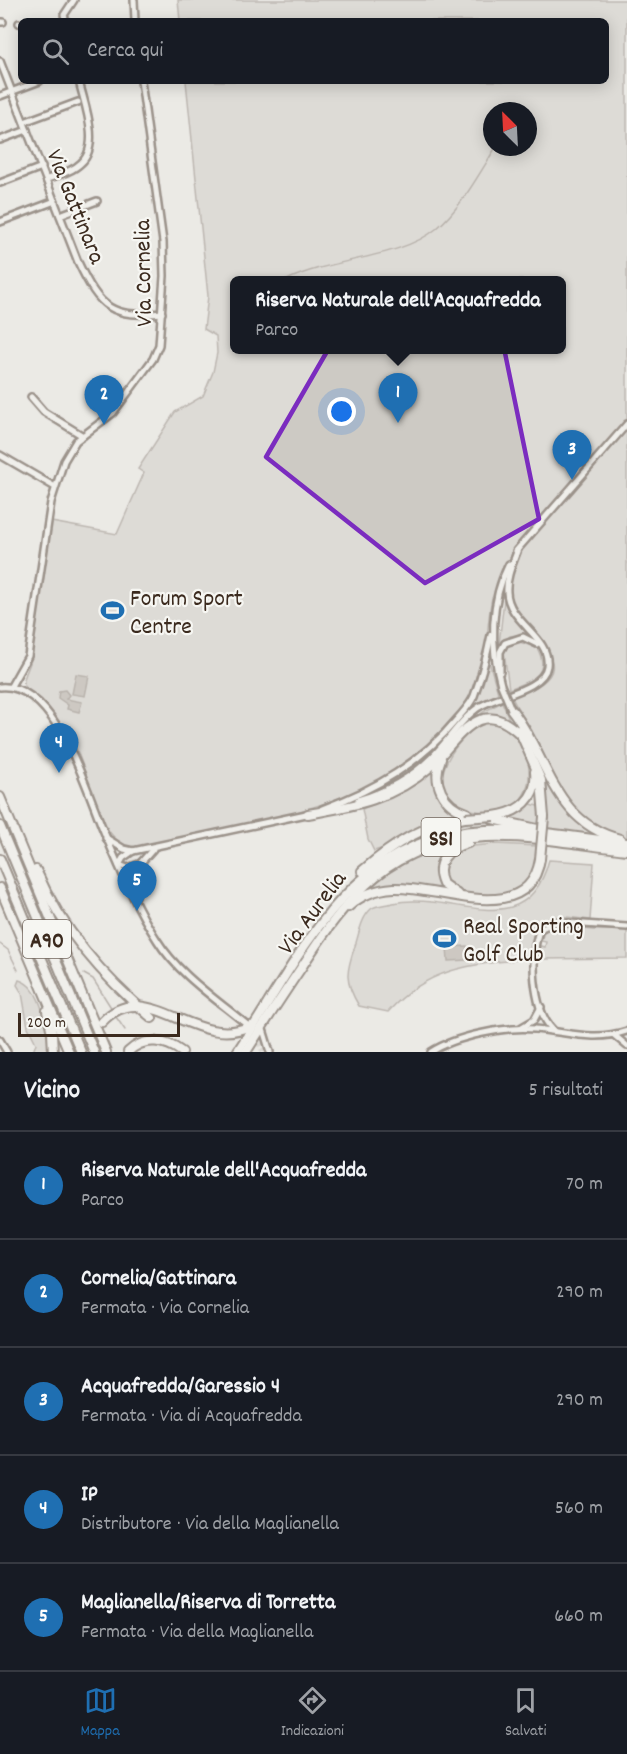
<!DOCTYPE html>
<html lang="it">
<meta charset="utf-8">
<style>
:root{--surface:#171b24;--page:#242831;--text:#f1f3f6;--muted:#9ea1a6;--line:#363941;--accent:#1f6fb2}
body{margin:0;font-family:Dekko,sans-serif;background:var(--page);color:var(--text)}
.compass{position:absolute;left:483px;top:102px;width:54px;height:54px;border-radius:50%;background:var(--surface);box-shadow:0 3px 15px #0003;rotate:336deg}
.scale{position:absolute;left:18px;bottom:15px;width:162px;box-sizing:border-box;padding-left:6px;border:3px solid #3b2a1e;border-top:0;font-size:16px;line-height:21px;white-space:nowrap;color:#3b2a1e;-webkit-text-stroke:4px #f6f6f2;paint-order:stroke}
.you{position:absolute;left:342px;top:412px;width:21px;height:21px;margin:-15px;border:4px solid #fff;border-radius:50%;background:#1a73e8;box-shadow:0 0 0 9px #1a73e833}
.badge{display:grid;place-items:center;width:39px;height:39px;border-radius:50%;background:var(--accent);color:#fff;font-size:20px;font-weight:700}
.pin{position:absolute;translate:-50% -50px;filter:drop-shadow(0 2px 3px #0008)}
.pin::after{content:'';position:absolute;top:32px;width:21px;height:18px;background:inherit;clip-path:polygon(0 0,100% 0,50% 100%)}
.popup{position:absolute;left:230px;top:276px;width:336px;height:78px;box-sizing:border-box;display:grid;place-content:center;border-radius:9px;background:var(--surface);filter:drop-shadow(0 2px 4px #0005);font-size:20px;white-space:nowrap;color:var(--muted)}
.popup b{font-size:22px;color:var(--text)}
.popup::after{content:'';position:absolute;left:50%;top:100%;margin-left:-12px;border:12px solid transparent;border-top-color:var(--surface)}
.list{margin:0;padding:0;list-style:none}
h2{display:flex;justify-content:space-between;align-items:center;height:78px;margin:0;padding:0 24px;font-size:26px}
h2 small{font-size:20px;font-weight:400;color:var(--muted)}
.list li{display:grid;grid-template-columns:39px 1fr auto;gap:18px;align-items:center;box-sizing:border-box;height:108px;padding:0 24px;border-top:2px solid var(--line)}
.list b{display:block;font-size:22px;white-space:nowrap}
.list p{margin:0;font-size:20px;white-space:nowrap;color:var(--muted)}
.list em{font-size:20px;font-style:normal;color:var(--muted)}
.icon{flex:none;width:33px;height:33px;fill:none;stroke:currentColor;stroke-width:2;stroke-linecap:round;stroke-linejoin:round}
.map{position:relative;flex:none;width:627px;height:1052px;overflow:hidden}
.search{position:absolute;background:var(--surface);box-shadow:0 3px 15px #0003;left:18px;right:18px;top:18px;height:66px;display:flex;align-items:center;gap:15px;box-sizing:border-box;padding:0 21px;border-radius:9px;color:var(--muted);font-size:22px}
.sheet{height:618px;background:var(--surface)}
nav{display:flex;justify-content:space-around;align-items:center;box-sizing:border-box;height:84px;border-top:2px solid var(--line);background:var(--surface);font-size:16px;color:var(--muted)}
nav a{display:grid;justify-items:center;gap:3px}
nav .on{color:var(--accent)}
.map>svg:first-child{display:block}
</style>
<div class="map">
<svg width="627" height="1052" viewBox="0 0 627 1052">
<rect width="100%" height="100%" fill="#ebeae5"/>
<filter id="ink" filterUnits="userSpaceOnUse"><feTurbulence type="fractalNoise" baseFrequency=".0167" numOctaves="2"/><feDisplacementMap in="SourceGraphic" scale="12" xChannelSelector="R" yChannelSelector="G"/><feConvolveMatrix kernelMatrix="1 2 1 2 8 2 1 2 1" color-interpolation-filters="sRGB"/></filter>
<g filter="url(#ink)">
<g fill="#cdcac4" stroke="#847a71" stroke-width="1.5" fill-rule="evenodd">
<path d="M178 0H627V838C564 823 560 782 533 733 527 721 517 710 512 697 598 669 522 639 511 596L492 598C486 626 489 656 477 683 424 804 252 822 139 848 95 849 91 770 72 741 59 720 38 704 24 685 21 677 33 665 33 648L51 522 117 534 144 473 138 469 175 412 203 396 213 372 217 353 216 336 204 329 208 296 186 81H606V21H180ZM492 111H528V147H492ZM234 280H562V350H234Z"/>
<polygon points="504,599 512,616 527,634 510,636 499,645"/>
<path d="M517 641 537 648C552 675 530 681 509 689L504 651 509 644Z"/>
<polygon points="489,661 498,693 465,714 477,699"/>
<polygon points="502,702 510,721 493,715 473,721 483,712"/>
<path d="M483 723C541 721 553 832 468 809 416 795 453 739 483 723Z"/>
<path d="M539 759C553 791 564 820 598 836L548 829 547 789Z"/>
<path d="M434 768C433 789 439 806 460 816L431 822 394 845 374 851 368 839 362 809 393 796Z"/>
<polygon points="531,804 541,807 538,825 505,818"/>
<polygon points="478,820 511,826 453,830 402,846 442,825"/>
<path d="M495 844 537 846C536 889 508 899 470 894 463 893 454 892 449 886 442 878 443 871 444 860L463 847Z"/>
<path d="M449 847C432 861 438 871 441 890L379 887 365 891C388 870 419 853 449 847Z"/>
<path d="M549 860 594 863 590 920 559 916 540 922 534 932 528 959C472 964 428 967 388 1012L359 1006C344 981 346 972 355 946 359 934 361 918 371 909 376 905 386 905 393 903 452 890 526 947 549 860Z"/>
<polygon points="552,925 593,930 627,930 627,958 541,959 538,956 540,946 545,947 546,942 541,941 544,932"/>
<path d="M19 980C43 987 48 1031 48 1052H33L36 1043 28 1027 22 993 17 985Z"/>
</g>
<g fill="#a8a198" stroke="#7c7167" stroke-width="1.5">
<polygon points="76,674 89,676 85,696 72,694"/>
<polygon points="65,690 69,695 66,699 82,702 79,712 67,709 68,705 58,698 59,691"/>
<polygon points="467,946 468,960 448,961 447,947"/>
</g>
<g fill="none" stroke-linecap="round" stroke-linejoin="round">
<g stroke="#7c7167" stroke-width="1.5">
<path d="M287 280C330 258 400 259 436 229 461 208 479 174 496 147"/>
<polyline points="0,944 8,950 18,970"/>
<polyline points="84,974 93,979 112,1009"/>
<polyline points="116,1017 125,1030"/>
</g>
<polyline stroke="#c8c4bd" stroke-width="5" stroke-dasharray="5 2.5" stroke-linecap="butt" points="255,1035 263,1052"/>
<polyline stroke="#c8c4bd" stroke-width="8" stroke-dasharray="8 4" stroke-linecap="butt" points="81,1052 100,1026"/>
<defs>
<g id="minor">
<polyline points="134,0 135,21"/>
<polyline points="66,21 64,15 74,0"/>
<polyline points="0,22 3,22"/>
<polyline points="19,23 21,24"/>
<path d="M0 61 78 262C100 309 112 318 162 313"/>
<polyline points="0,96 40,81"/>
<polyline points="24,122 78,102"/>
<polyline points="0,140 27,130"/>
<path d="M47 179C58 175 72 172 81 163 101 145 84 103 79 81"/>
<polyline points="0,183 42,167"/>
<polyline points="60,215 97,201"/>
<polyline points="0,222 55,201"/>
<polyline points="31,397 44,412 83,436"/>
<polyline points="0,455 55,487"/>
<polyline points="516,551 627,424"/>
<polyline points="500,672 500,652 505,643 523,637 537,644"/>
<path d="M501 685C490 646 490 601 509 564"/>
<polyline points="11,686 28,656 51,502 64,461 76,441 113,413 153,359 159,345 164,276 163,242 141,81"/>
<path d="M0 687C57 682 87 793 105 834 120 869 136 908 157 940 178 974 216 999 246 1024"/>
<path d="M358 800C385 792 412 777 432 757 448 741 461 719 479 707 497 696 544 689 547 666 551 637 508 622 507 592 506 577 513 563 518 549"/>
<path d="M322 809C376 789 421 763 458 718 463 712 471 704 474 696 481 677 487 656 491 635"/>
<polyline points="106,838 124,849 133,851 311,813"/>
<polyline points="119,865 123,858 133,851"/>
<polyline points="119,865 128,868 139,864"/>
<polyline points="136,896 137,867 153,849"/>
<polyline points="262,1026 270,1052"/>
<polyline points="522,1027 534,1020 541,1007"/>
<path d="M553 1030C533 1011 529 953 540 929L554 922 627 927"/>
<polyline points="614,1035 627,1046"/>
<polyline points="0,1040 7,1052"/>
<path d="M431 1052C456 1036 506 1026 535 1029 568 1032 594 1042 627 1031"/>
</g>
<g id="highway">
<path d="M511 709C549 757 552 822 620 839"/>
<polyline points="519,730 541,780 544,817"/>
<path d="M441 759C431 782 443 806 467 813"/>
<polyline points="0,797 106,1052"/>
<path d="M308 814C354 806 394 799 430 767 445 753 461 727 480 720 496 714 509 724 521 735"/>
<path d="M494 816C519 813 538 798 535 772"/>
<polyline points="493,819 542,830"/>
<polyline points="0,826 94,1052"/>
<polyline points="0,859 81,1052"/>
<path d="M36 870C62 930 102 976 152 1018"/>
<path d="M362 871C392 845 425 823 465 818"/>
<polyline points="0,888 69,1052"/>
<path d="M457 894 443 884C433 862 449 848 468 843"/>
<path d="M348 907C361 895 376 889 394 888 439 886 529 929 540 859"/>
<polyline points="47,1011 52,1033 53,1052"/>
<path d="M102 1022C146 974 195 1052 250 1026"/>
<path d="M128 1052C144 1036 166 1040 182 1052"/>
<path d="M237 1052C302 954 351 835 486 830 533 828 581 839 627 843"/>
<path d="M246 1052C264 1024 282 996 301 968 349 894 391 841 486 837 532 835 581 845 627 850"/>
</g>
</defs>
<use href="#minor" stroke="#3b2a1e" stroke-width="10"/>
<use href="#highway" stroke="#3b2a1e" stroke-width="12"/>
<use href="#minor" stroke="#f6f6f2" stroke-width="5"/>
<use href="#highway" stroke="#f6f6f2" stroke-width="8"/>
<defs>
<polyline id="minor-bridge" points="501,685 511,709"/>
<g id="highway-bridge">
<polyline points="465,818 494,816"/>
<polyline points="540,859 544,817"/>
</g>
</defs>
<use href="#minor-bridge" stroke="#3b2a1e" stroke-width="10" stroke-linecap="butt"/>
<use href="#highway-bridge" stroke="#3b2a1e" stroke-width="12" stroke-linecap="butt"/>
<use href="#minor-bridge" stroke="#f6f6f2" stroke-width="5"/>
<use href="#highway-bridge" stroke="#f6f6f2" stroke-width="8"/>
</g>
</g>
<path d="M0 0H627V1052H0ZM355 303 496 309 539 519 425 583 266 457Z" fill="#ebeae5" fill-opacity=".55" fill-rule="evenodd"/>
<path fill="none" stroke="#7b2cbf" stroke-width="4.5" stroke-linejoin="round" d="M355 303 496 309 539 519 425 583 266 457Z"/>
<defs>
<symbol id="stadium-bare" viewBox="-9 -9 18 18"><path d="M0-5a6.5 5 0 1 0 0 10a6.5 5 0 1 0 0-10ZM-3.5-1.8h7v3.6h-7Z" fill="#1f6fb2" stroke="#f6f6f2" stroke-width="2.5" paint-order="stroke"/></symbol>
</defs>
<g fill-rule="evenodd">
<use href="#stadium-bare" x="96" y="594" width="33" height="33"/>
<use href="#stadium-bare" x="428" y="922" width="33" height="33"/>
</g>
<g text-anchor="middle" stroke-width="4.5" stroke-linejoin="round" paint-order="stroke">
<g fill="#f6f6f2" stroke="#73675e" stroke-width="1.5">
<rect x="421.5" y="818" width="39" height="38" rx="4.5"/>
<rect x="23" y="920" width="48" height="38" rx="4.5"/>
</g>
<g font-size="22" font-weight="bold" fill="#3b2a1e">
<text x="441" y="845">SS1</text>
<text x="47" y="947">A90</text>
</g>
<g font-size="24" fill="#3b2a1e" stroke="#f6f6f2">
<text transform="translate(77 206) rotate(68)" y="8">Via Gattinara</text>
<text transform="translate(142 273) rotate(-91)" y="8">Via Cornelia</text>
<text transform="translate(311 912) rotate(-53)" y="8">Via Aurelia</text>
</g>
<g font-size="24" fill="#3b2a1e" stroke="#f6f6f2" text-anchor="start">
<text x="130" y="605">Forum Sport<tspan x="130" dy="28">Centre</tspan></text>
<text x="463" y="933">Real Sporting<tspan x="463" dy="28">Golf Club</tspan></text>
</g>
</g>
</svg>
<svg class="compass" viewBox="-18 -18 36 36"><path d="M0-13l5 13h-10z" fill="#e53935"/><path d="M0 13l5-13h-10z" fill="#9ea1a6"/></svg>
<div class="scale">200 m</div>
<div class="you"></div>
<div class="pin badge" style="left:398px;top:423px">1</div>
<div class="popup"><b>Riserva Naturale dell'Acquafredda</b>Parco</div>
<div class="pin badge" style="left:104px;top:425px">2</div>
<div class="pin badge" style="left:572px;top:480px">3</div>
<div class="pin badge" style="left:59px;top:773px">4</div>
<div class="pin badge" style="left:137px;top:911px">5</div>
<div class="search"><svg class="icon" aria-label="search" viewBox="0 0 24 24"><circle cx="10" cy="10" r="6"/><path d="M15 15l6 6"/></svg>Cerca qui</div>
</div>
<section class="sheet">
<h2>Vicino<small>5 risultati</small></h2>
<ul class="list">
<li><span class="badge">1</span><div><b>Riserva Naturale dell'Acquafredda</b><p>Parco</p></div><em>70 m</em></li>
<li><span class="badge">2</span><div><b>Cornelia/Gattinara</b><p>Fermata · Via Cornelia</p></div><em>290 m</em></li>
<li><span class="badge">3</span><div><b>Acquafredda/Garessio 4</b><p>Fermata · Via di Acquafredda</p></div><em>290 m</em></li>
<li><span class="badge">4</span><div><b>IP</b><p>Distributore · Via della Maglianella</p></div><em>560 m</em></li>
<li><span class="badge">5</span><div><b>Maglianella/Riserva di Torretta</b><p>Fermata · Via della Maglianella</p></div><em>660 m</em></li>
</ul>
</section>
<nav>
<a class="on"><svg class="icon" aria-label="map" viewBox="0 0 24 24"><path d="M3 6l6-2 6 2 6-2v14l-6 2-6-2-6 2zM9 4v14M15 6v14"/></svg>Mappa</a>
<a><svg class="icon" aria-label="directions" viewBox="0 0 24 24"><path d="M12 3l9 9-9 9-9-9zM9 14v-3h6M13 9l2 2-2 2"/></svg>Indicazioni</a>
<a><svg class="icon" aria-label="saved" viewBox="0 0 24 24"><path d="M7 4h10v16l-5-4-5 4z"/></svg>Salvati</a>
</nav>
